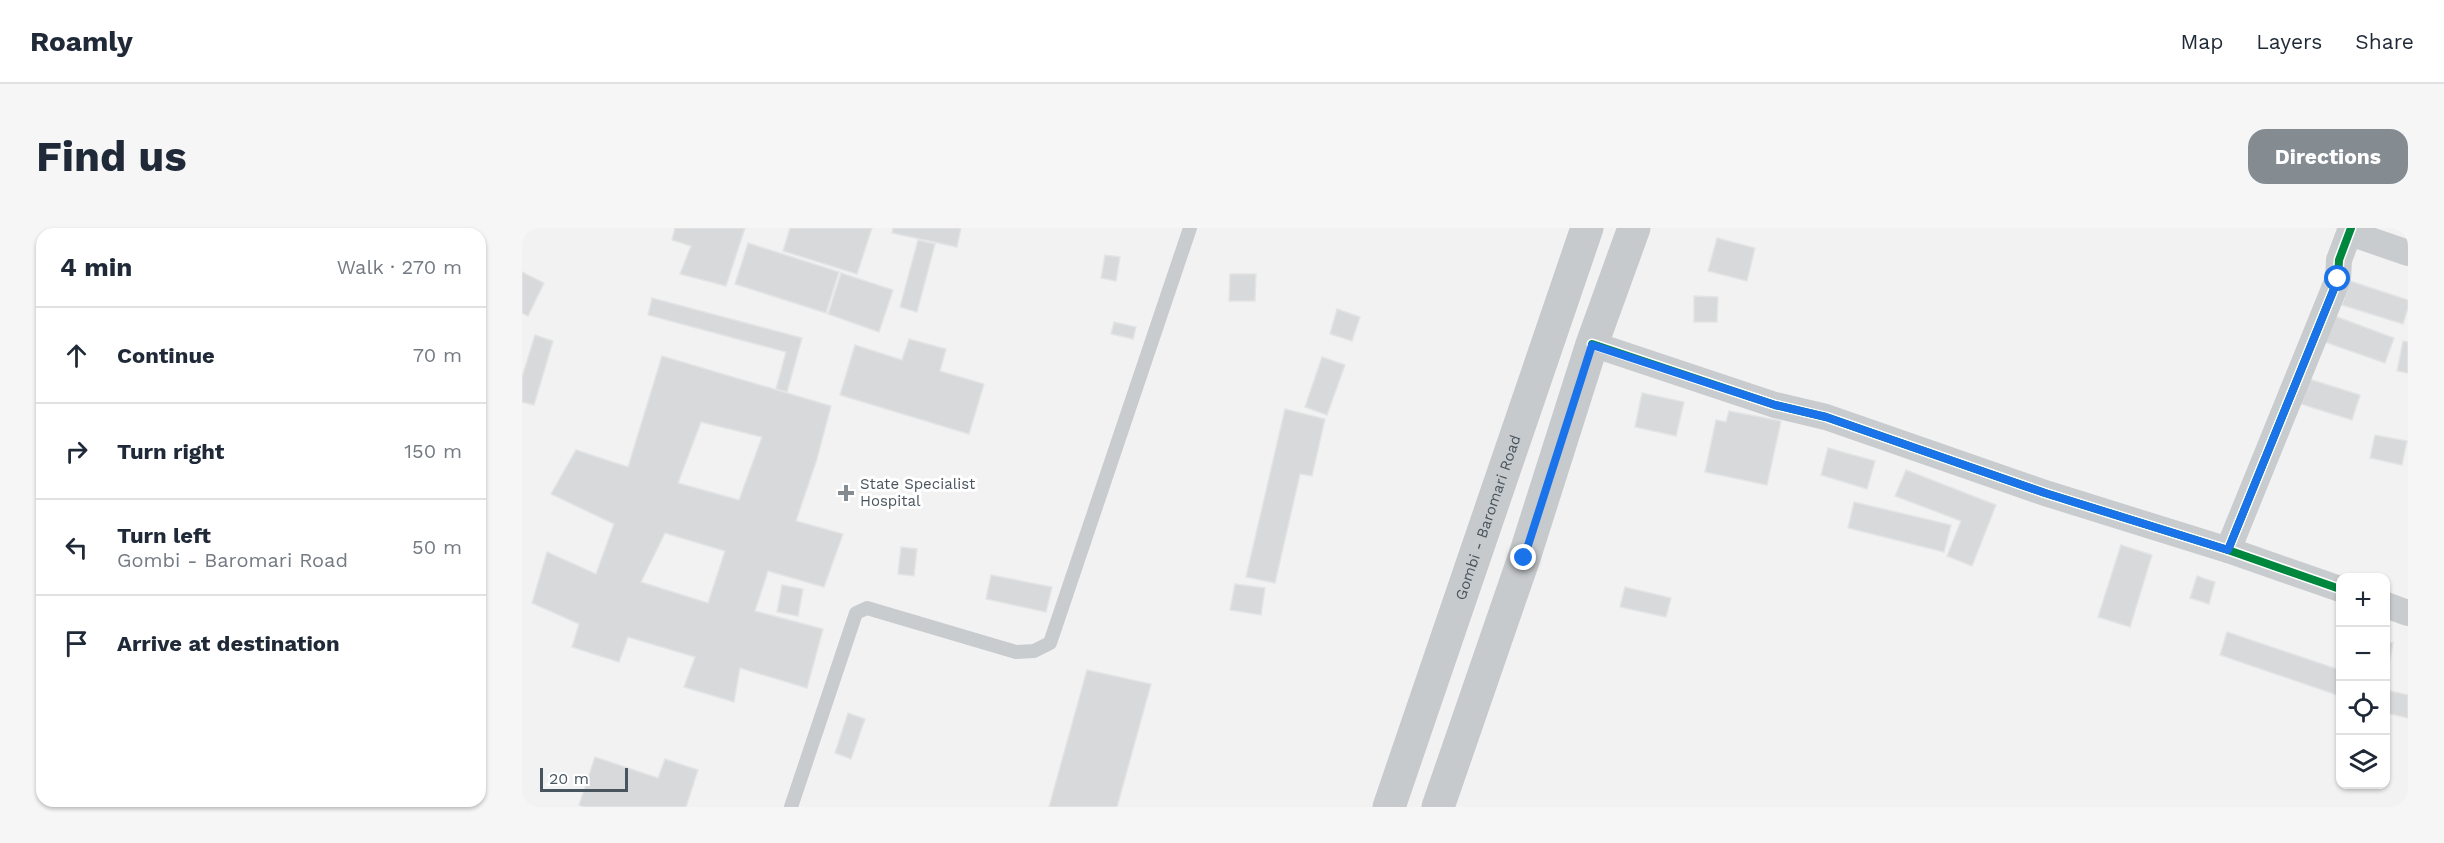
<!DOCTYPE html>
<meta charset="utf-8">
<style>
:root{--surface:#fff;--page:#f6f6f7;--text:#1f2937;--muted:#747a83;--line:#e0e1e3;--accent:#848c92}
body{margin:0;font-family:"Work Sans",sans-serif;background:var(--page);color:var(--text)}
.controls{position:absolute;right:18px;bottom:18px;display:grid;overflow:hidden;border-radius:12px;box-shadow:0 2px 4px #0004}
.controls button{width:54px;height:54px;display:grid;place-items:center;padding:0;border:0;border-bottom:2px solid var(--line);background:var(--surface);color:var(--text);font:30px sans-serif}
.scale{position:absolute;left:18px;bottom:15px;width:88px;box-sizing:border-box;padding-left:6px;border:3px solid #49555e;border-top:0;font-size:16px;line-height:21px;white-space:nowrap;color:#49555e;-webkit-text-stroke:4px #fff;paint-order:stroke}
.stop{position:absolute;width:18px;height:18px;margin:-14px;border:4px solid #1a73e8;border-radius:50%;background:#fff}
.stop.end{background:#1a73e8;border-color:#fff;box-shadow:0 2px 6px #0008}
.list{margin:0;padding:0;list-style:none}
h2{display:flex;justify-content:space-between;align-items:center;height:78px;margin:0;padding:0 24px;font-size:26px}
h2 small{font-size:20px;font-weight:400;color:var(--muted)}
.list li{display:grid;grid-template-columns:39px 1fr auto;gap:18px;align-items:center;box-sizing:border-box;height:96px;padding:0 24px;border-top:2px solid var(--line)}
.list b{display:block;font-size:22px;white-space:nowrap}
.list p{margin:0;font-size:20px;white-space:nowrap;color:var(--muted)}
.list em{font-size:20px;font-style:normal;color:var(--muted)}
.icon{flex:none;width:33px;height:33px;fill:none;stroke:currentColor;stroke-width:2;stroke-linecap:round;stroke-linejoin:round}
.map{position:relative;flex:none;width:1886px;height:579px;overflow:hidden;border-radius:18px}
header{display:flex;align-items:center;gap:36px;box-sizing:border-box;height:84px;padding:0 30px;background:var(--surface);border-bottom:2px solid var(--line)}
header strong{font-size:28px}
nav{display:flex;gap:33px;margin-inline-start:auto;font-size:21px}
.intro{display:flex;align-items:center;justify-content:space-between;box-sizing:border-box;height:144px;padding:0 36px}
h1{margin:0;font-size:42px}
.button{padding:15px 27px;border-radius:18px;background:var(--accent);color:#fff;font-size:21px;font-weight:700}
main{display:flex;gap:36px;padding:0 36px}
aside{flex:1;background:var(--surface);border-radius:18px;box-shadow:0 2px 4px #0004}
.map>svg:first-child{display:block}
</style>
<header>
<strong>Roamly</strong>
<nav><a>Map</a><a>Layers</a><a>Share</a></nav>
</header>
<div class="intro"><h1>Find us</h1><a class="button">Directions</a></div>
<main>
<aside>
<h2>4 min<small>Walk · 270 m</small></h2>
<ul class="list">
<li><svg class="icon" aria-label="ahead" viewBox="0 0 24 24"><path d="M12 20V5M6 11l6-6 6 6"/></svg><div><b>Continue</b></div><em>70 m</em></li>
<li><svg class="icon" aria-label="right" viewBox="0 0 24 24"><path d="M7 20v-9h11M14 6l5 5-5 5"/></svg><div><b>Turn right</b></div><em>150 m</em></li>
<li><svg class="icon" aria-label="left" viewBox="0 0 24 24"><path d="M17 20v-9H6M10 6l-5 5 5 5"/></svg><div><b>Turn left</b><p>Gombi - Baromari Road</p></div><em>50 m</em></li>
<li><svg class="icon" aria-label="arrive" viewBox="0 0 24 24"><path d="M6 21V4h12l-3 4 3 4H6"/></svg><div><b>Arrive at destination</b></div></li>
</ul>
</aside>
<div class="map">
<svg width="1886" height="579" viewBox="0 0 1886 579">
<rect width="100%" height="100%" fill="#f2f2f2"/>
<g fill="#d8d9da" stroke="#e3e4e5" stroke-width="1.5" fill-rule="evenodd">
<polygon points="153,0 223,0 204,58 158,46 169,18 150,12"/>
<polygon points="268,0 350,0 335,46 261,23"/>
<polygon points="371,0 439,0 435,19 370,5"/>
<polygon points="1195,10 1233,20 1225,53 1186,43"/>
<polygon points="396,12 413,16 395,84 378,79"/>
<polygon points="226,15 317,44 304,85 213,56"/>
<polygon points="583,27 598,29 594,53 579,50"/>
<polygon points="0,44 22,55 6,88 0,85"/>
<polygon points="319,45 371,62 357,104 306,86"/>
<polygon points="708,46 734,46 733,73 707,73"/>
<polygon points="1828,53 1886,72 1886,80 1881,96 1820,77"/>
<polygon points="1172,68 1196,69 1195,94 1172,94"/>
<polygon points="130,70 280,110 265,164 254,161 264,124 126,87"/>
<polygon points="815,81 838,89 830,113 808,106"/>
<polygon points="1810,87 1872,110 1863,135 1800,113"/>
<polygon points="592,94 614,99 611,111 589,106"/>
<polygon points="13,107 31,113 12,177 0,174 0,149"/>
<polygon points="387,111 424,121 418,143 462,156 447,206 318,167 333,117 380,132"/>
<polygon points="1881,113 1886,114 1886,145 1875,143"/>
<path d="M140 128 309 178 295 231 274 293 321 306 302 359 246 343 233 383 301 401 285 460 218 440 212 474 162 459 173 429 106 409 97 434 50 419 57 396 10 375 25 324 74 346 92 296 29 266 54 222 106 239ZM179 194 240 209 217 272 156 255ZM143 305 203 323 186 375 119 354Z"/>
<polygon points="800,129 823,137 805,187 783,179"/>
<polygon points="1787,151 1838,167 1830,192 1779,176"/>
<polygon points="1120,165 1162,174 1154,208 1113,199"/>
<polygon points="763,181 803,191 790,248 778,246 753,355 724,349"/>
<polygon points="1207,183 1259,193 1245,257 1183,244 1194,192 1204,194"/>
<polygon points="1853,207 1885,213 1880,237 1848,230"/>
<polygon points="1306,220 1353,233 1345,261 1299,247"/>
<polygon points="1384,242 1474,277 1450,338 1425,328 1439,293 1373,268"/>
<polygon points="1332,274 1429,297 1422,324 1326,300"/>
<polygon points="1599,317 1630,327 1608,399 1576,389"/>
<polygon points="379,319 395,321 392,348 376,346"/>
<polygon points="469,347 530,359 524,384 464,371"/>
<polygon points="1675,348 1693,354 1687,376 1668,370"/>
<polygon points="713,356 743,360 739,387 708,382"/>
<polygon points="260,357 281,361 276,388 255,384"/>
<polygon points="1103,359 1149,370 1144,389 1098,379"/>
<polygon points="1705,404 1818,442 1818,468 1698,427"/>
<polygon points="1864,414 1871,415 1864,453"/>
<polygon points="565,442 629,456 595,579 527,579"/>
<polygon points="1864,462 1886,467 1886,490 1864,485"/>
<polygon points="326,485 343,491 329,531 313,525"/>
<polygon points="73,529 136,550 143,531 176,542 164,579 62,579 57,577"/>
</g>
<g fill="none" stroke-linecap="round" stroke-linejoin="round">
<polyline stroke="#c9ccce" stroke-width="14" points="269,579 334,385 345,380 494,424 512,423 528,415 668,0"/>
<g stroke="#c9ccce" stroke-width="26">
<polyline points="1828,5 1886,25"/>
<polyline points="1070,116 1253,177 1304,189 1523,265 1706,322 1818,361"/>
<polyline points="1706,322 1816,51 1817,32 1829,0"/>
<polyline points="1864,377 1886,385"/>
</g>
<g stroke="#c7cacd" stroke-width="33">
<path id="s1" d="M867 579 1065 0"/>
<polyline points="916,579 1002,330 1070,116 1112,0"/>
</g>
<defs>
<g id="cycleway">
<polyline points="1070,116 1253,177 1304,189 1523,265 1706,322 1818,361"/>
<polyline points="1706,322 1816,51 1817,32 1829,0"/>
</g>
</defs>
<use href="#cycleway" stroke="#fff" stroke-width="11"/>
<use href="#cycleway" stroke="#00873e" stroke-width="8"/>
</g>
<g fill="none" stroke-linecap="round" stroke-linejoin="round">
<polyline stroke="#1a73e8" stroke-width="8" points="1002,330 1070,117 1253,177 1304,189 1523,265 1706,322 1816,51"/>
</g>
<path fill="#848c92" stroke="#fff" stroke-width="2" d="M321 256h6v6h6v6h-6v6h-6v-6h-6v-6h6z"/>
<g text-anchor="middle" stroke-width="6" stroke-linejoin="round" paint-order="stroke">
<g font-size="15" fill="#49555e" stroke="#fff" text-anchor="start">
<text x="338" y="261">State Specialist<tspan x="338" dy="17">Hospital</tspan></text>
</g>
<g font-size="15" fill="#49555e" stroke="#fff">
<text dy="5" stroke="none"><textPath href="#s1" startOffset="306">Gombi - Baromari Road</textPath></text>
</g>
</g>
</svg>
<div class="controls">
<button>+</button>
<button>−</button>
<button><svg class="icon" aria-label="locate" viewBox="0 0 24 24"><circle cx="12" cy="12" r="6"/><path d="M12 2v4M12 18v4M2 12h4M18 12h4"/></svg></button>
<button><svg class="icon" aria-label="layers" viewBox="0 0 24 24"><path d="M12 4l9 5-9 5-9-5zM3 14l9 5 9-5"/></svg></button>
</div>
<div class="scale">20 m</div>
<div class="stop" style="left:1816px;top:51px"></div>
<div class="stop end" style="left:1002px;top:330px"></div>
</div>
</main>
